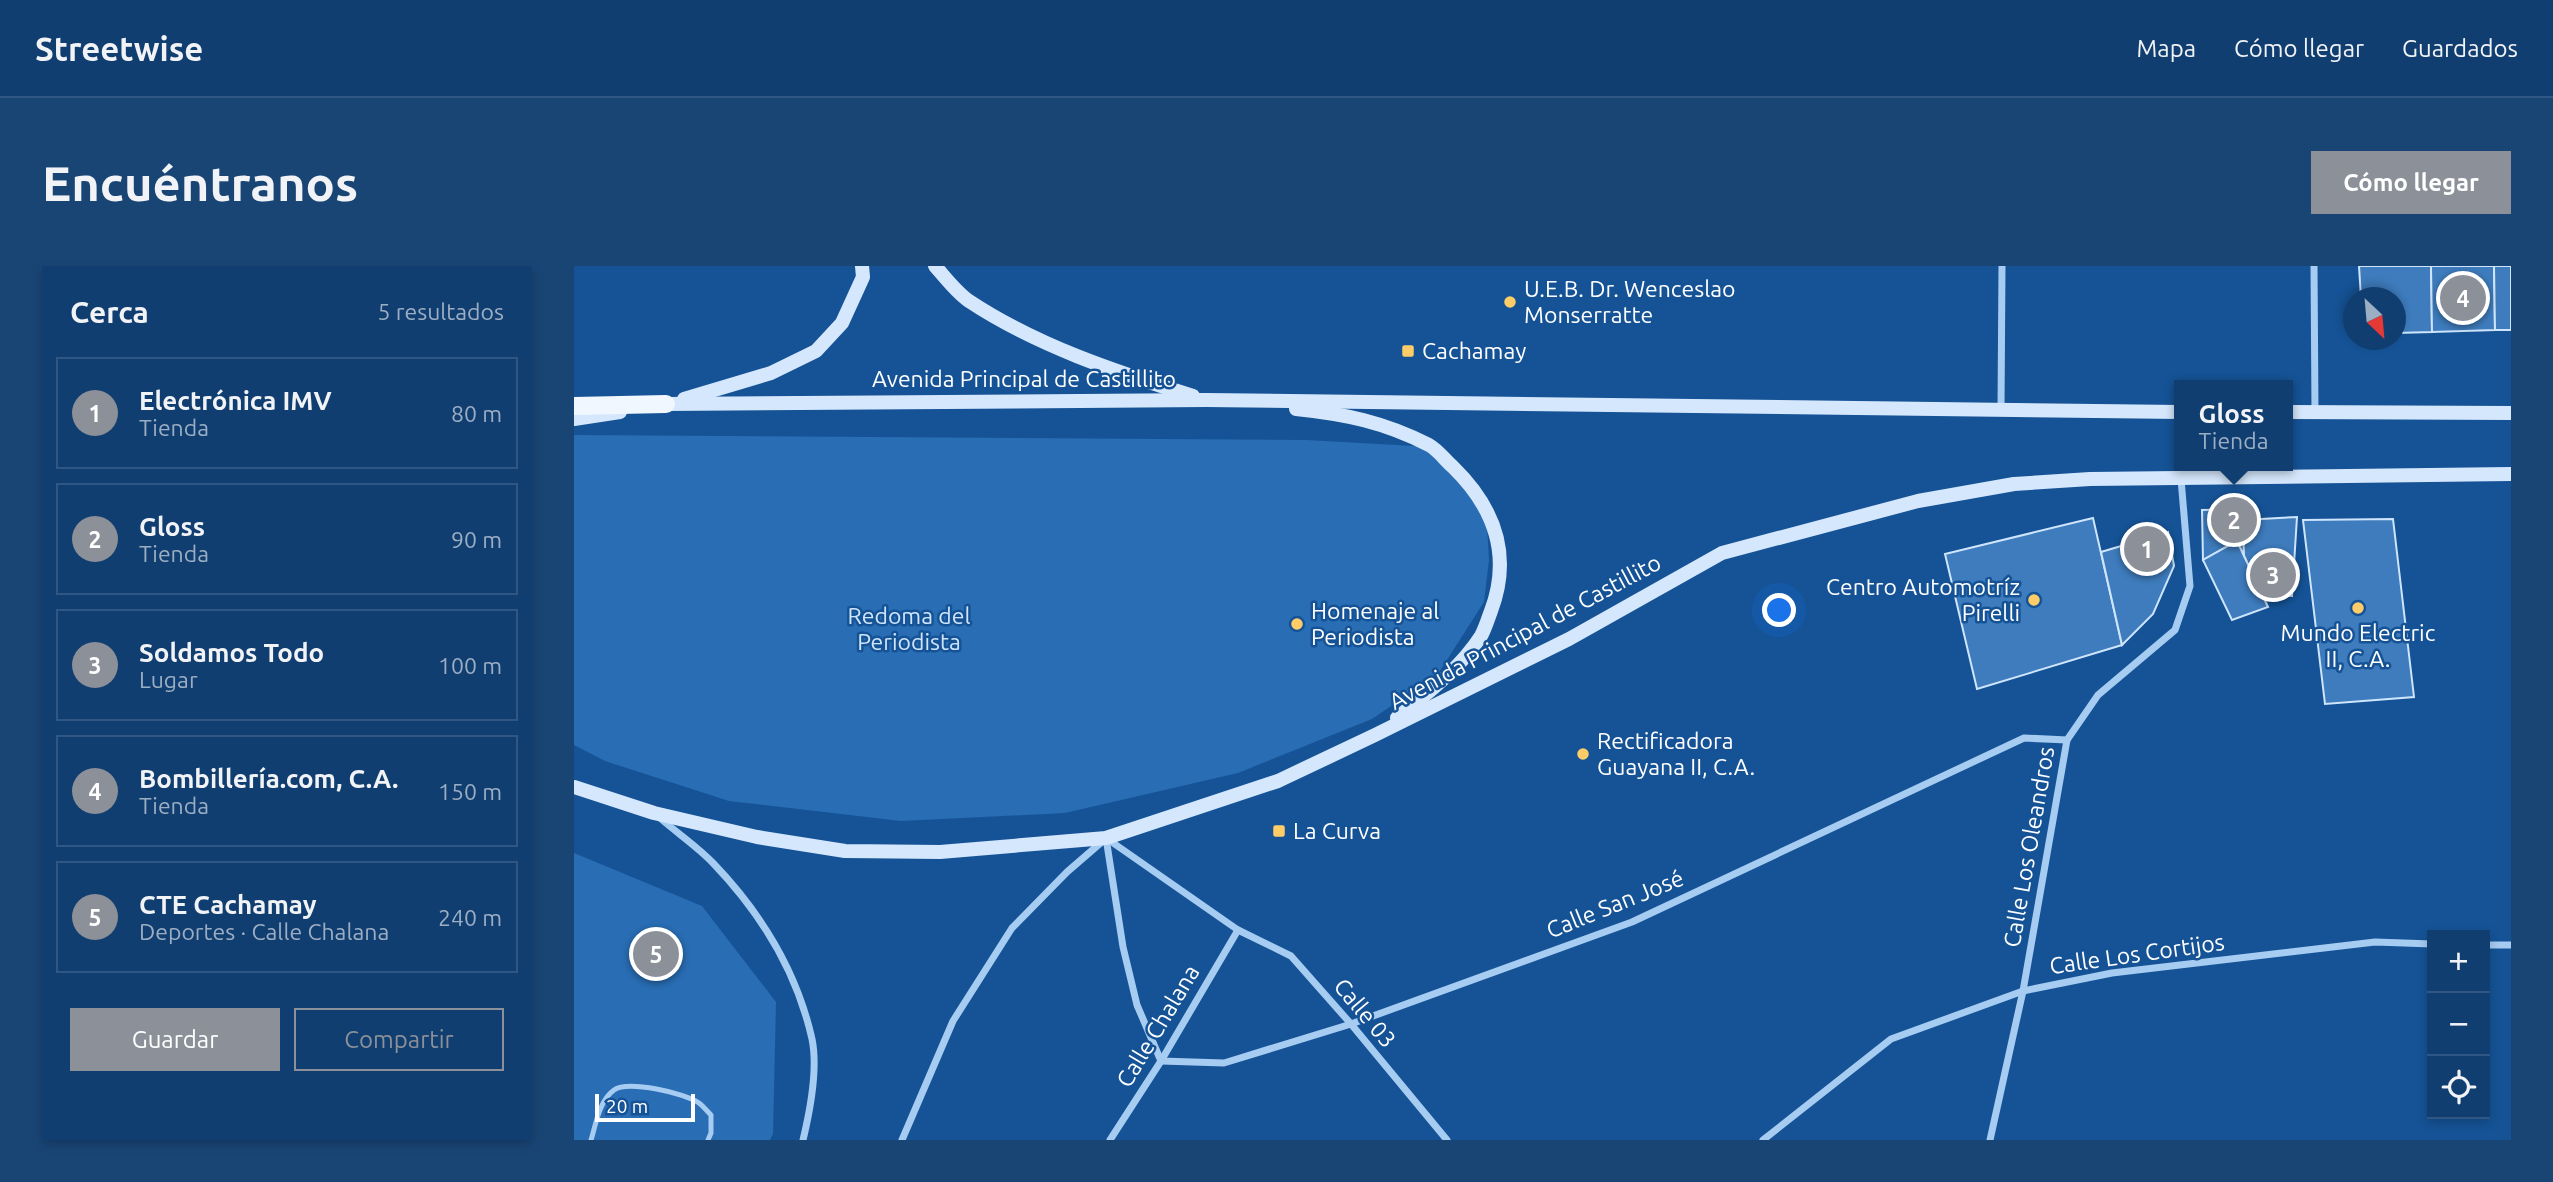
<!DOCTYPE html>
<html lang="es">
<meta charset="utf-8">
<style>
:root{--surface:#103e70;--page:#194575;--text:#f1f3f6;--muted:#9caec3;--line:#305783;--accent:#8c9099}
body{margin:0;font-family:Ubuntu,sans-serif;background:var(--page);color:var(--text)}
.controls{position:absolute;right:21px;bottom:21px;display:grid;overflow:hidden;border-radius:0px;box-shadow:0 4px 10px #0003}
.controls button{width:63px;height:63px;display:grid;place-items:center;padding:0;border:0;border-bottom:2px solid var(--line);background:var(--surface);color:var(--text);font:35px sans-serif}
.compass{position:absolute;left:1769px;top:21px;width:63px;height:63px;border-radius:50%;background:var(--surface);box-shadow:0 4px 10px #0003;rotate:154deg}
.scale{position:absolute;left:21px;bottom:18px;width:100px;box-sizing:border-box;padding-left:7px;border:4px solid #fff;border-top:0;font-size:19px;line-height:24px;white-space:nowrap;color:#fff;-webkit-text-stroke:5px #155396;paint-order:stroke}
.you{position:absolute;left:1206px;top:345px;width:24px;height:24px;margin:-18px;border:5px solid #fff;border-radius:50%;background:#1a73e8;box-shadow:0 0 0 10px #1a73e833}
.badge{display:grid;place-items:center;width:46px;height:46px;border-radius:50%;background:var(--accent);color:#fff;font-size:23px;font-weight:700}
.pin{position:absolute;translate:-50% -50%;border:4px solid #fff;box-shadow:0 2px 7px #0006}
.popup{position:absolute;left:1600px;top:114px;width:119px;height:91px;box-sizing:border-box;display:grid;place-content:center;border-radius:0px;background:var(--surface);filter:drop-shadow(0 2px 5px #0005);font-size:23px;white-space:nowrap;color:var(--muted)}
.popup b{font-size:26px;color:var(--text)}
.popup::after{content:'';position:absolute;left:50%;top:100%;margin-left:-14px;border:14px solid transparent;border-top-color:var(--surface)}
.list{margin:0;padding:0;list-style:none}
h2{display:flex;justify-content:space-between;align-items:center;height:91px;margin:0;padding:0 28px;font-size:30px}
h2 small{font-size:23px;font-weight:400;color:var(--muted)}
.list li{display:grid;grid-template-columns:46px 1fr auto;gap:21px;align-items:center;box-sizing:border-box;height:112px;margin:0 14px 14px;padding:0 14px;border:2px solid var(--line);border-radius:0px}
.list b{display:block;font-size:26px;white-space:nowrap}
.list p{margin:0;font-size:23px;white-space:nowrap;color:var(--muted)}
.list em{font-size:23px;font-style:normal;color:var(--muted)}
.actions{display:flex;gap:14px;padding:21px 28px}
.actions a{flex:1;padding:16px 0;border:2px solid var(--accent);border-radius:0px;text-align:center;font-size:24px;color:var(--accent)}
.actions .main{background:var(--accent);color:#fff}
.icon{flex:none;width:38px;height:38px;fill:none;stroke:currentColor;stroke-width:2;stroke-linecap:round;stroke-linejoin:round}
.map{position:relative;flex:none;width:1937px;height:874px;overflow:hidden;border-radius:0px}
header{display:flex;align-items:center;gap:42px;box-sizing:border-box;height:98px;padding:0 35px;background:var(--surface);border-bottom:2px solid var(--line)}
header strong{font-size:33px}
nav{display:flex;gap:38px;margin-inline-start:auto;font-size:24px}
.intro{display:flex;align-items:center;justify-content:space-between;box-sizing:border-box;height:168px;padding:0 42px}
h1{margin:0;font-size:49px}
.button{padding:18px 32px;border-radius:0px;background:var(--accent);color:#fff;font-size:24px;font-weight:700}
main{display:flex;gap:42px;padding:0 42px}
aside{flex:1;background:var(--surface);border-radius:0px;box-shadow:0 4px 10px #0003}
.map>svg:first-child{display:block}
</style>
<header>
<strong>Streetwise</strong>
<nav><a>Mapa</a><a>Cómo llegar</a><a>Guardados</a></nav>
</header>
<div class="intro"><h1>Encuéntranos</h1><a class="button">Cómo llegar</a></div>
<main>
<aside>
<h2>Cerca<small>5 resultados</small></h2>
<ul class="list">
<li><span class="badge">1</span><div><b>Electrónica IMV</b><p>Tienda</p></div><em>80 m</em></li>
<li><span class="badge">2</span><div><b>Gloss</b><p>Tienda</p></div><em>90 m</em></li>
<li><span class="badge">3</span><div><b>Soldamos Todo</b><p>Lugar</p></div><em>100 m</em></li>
<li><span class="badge">4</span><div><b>Bombillería.com, C.A.</b><p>Tienda</p></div><em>150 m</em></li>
<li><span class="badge">5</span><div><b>CTE Cachamay</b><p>Deportes · Calle Chalana</p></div><em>240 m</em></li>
</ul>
<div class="actions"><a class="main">Guardar</a><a>Compartir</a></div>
</aside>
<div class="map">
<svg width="1937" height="874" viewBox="0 0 1937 874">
<rect width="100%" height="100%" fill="#155396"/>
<g fill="#296db4">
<polygon points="0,169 733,174 858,181 912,242 915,294 910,336 864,408 798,453 664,507 491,547 327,555 155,535 31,495 0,479"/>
<polygon points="0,587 128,640 202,736 199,868 196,874 0,874"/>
</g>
<g fill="#3e7cbd" stroke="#cee5fc" stroke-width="2">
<polygon points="1785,0 1857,0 1858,66 1822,67 1822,32 1787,32"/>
<polygon points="1857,0 1920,0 1921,64 1858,66"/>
<polygon points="1920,0 1937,0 1937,64 1921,64"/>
<polygon points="1669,243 1670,290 1663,275 1629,294 1628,244"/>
<polygon points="1723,251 1718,330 1688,329 1670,290 1669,254"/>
<polygon points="1519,252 1548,379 1403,423 1371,288"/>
<polygon points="1819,253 1840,431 1751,438 1729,254"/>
<polygon points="1594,266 1600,300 1579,348 1548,379 1527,286"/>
<polygon points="1663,275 1694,341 1658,354 1629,294"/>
</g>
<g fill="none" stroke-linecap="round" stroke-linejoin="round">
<path stroke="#a6ccf2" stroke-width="5" d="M17 874C22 858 25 835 40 824 54 814 111 827 125 837 129 840 133 845 137 849V867L134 874"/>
<g stroke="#a6ccf2" stroke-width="7">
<polyline points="1740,0 1741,146"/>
<polyline points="1427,143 1428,0"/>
<path d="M86 552C103 567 124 581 139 597 186 646 223 706 238 773 244 802 236 845 229 874"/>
<polyline points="532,572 549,681 563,739 587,795 650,797 777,758 1058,656 1450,472 1493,474"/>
<polyline points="532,572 664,664 717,690 777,758 873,874"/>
<polyline points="1911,679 1937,679"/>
<polyline points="328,874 379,755 438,662 493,606 530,574"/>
<polyline points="536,874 587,795 664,664"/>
<polyline points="1189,874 1317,773 1449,725 1538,707 1801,676 1858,678"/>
<polyline points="1416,874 1449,725 1493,474 1524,429 1601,364 1616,320 1607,213"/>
</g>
<g stroke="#d5e7fc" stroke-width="14">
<path d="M361 0C371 11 382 26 395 35 463 80 542 106 619 130"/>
<polyline points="110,133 197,107 242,85 268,57 289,11 288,0"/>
<polyline points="92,138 632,134 1606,146"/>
<path d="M722 143C771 148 810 156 855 179 864 184 871 194 879 201 921 242 938 289 917 345 914 353 911 363 907 370 885 404 853 427 823 452"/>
<polyline points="1714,146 1937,147"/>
<polyline points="0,153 46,146"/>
<polyline points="0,521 80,547 183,571 271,585 366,586 532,572 704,515 801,469 995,373 1148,287 1344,235 1440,218 1516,213 1937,208"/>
</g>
<polyline stroke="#f1f7ff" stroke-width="18" points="0,140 92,138"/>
</g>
<g fill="#ffcd67" stroke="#155396" stroke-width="2.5">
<circle cx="936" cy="36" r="7"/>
<rect x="827" y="78" width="14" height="14" rx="3.5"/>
<circle cx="1460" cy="334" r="7"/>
<circle cx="1784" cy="342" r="7"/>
<circle cx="723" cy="358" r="7"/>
<circle cx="1009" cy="488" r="7"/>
<rect x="698" y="558" width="14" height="14" rx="3.5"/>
</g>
<g text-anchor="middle" stroke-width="5" stroke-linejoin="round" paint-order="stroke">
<g font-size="23" fill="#fff" stroke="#155396" text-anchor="start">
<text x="950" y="31">U.E.B. Dr. Wenceslao<tspan x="950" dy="26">Monserratte</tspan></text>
<text x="848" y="93">Cachamay</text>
<text x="1446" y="329" text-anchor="end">Centro Automotríz<tspan x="1446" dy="26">Pirelli</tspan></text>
<text x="737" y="353">Homenaje al<tspan x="737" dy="26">Periodista</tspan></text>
<text x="1784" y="375" text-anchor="middle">Mundo Electric<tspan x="1784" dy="26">II, C.A.</tspan></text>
<text x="1023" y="483">Rectificadora<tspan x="1023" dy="26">Guayana II, C.A.</tspan></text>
<text x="719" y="573">La Curva</text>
</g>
<g font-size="23" fill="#fff" stroke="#155396">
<text x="450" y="121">Avenida Principal de Castillito</text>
<text transform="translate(951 366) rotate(-28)" y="8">Avenida Principal de Castillito</text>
<text transform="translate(1455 581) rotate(-80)" y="8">Calle Los Oleandros</text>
<text transform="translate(1041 638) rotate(-22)" y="8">Calle San José</text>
<text transform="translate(1563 688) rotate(-8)" y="8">Calle Los Cortijos</text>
<text transform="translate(791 747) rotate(50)" y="8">Calle 03</text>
<text transform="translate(584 760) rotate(-59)" y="8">Calle Chalana</text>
</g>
<g font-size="23" fill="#cee5fc" stroke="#155396">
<text x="335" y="358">Redoma del<tspan x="335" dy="26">Periodista</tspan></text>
</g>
</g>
</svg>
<div class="controls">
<button>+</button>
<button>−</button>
<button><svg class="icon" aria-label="locate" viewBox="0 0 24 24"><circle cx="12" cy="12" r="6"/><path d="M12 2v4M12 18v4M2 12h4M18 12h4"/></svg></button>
</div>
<svg class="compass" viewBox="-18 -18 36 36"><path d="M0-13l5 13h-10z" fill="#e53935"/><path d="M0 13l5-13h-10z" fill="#9caec3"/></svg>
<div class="scale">20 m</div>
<div class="you"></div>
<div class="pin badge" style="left:1573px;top:283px">1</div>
<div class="pin badge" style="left:1660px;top:254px">2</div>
<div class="popup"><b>Gloss</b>Tienda</div>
<div class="pin badge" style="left:1699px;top:309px">3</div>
<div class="pin badge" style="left:1889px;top:32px">4</div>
<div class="pin badge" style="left:82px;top:688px">5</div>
</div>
</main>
